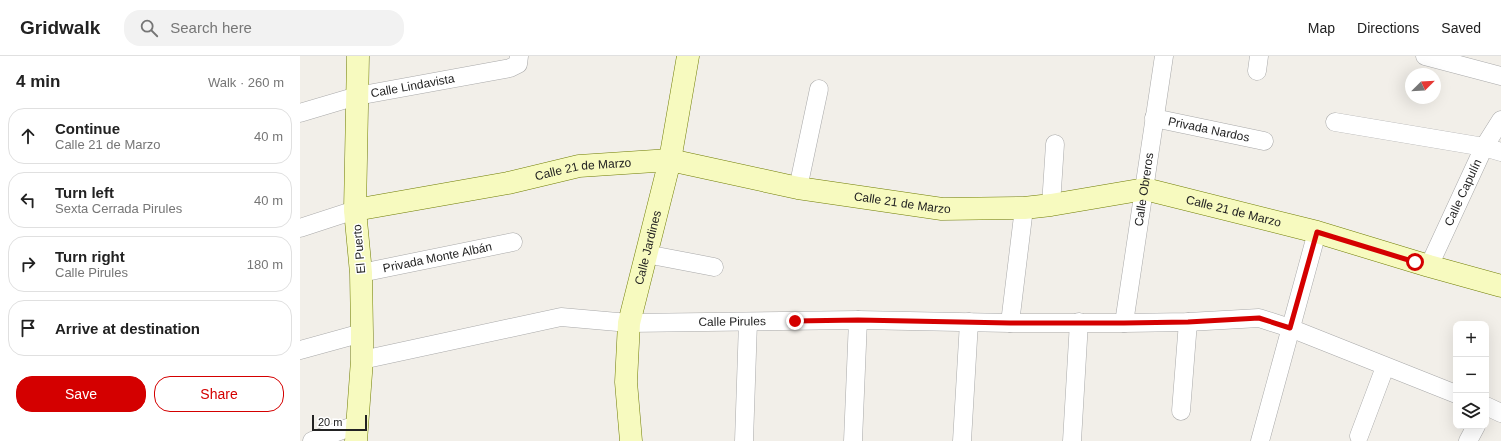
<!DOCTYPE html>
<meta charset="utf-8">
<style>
:root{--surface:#fff;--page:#f2f2f2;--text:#222;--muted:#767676;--line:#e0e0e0;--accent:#d40000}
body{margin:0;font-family:Arial,sans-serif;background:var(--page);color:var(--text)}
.controls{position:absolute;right:12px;bottom:12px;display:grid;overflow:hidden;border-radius:8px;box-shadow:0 4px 16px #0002}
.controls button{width:36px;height:36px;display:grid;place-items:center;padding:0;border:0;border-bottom:1px solid var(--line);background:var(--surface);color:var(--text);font:20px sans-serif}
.compass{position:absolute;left:1105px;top:12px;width:36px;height:36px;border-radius:50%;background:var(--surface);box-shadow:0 4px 16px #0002;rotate:66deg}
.scale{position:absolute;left:12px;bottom:10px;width:55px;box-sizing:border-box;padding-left:4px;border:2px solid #222;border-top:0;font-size:11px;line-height:14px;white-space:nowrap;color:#222;-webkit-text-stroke:3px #fff;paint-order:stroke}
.stop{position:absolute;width:12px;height:12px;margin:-9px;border:3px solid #d40000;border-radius:50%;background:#fff}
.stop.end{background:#d40000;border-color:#fff;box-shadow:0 1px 4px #0008}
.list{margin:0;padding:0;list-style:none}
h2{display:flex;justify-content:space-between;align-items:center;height:52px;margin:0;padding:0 16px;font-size:17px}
h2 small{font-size:13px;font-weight:400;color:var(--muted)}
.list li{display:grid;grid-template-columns:26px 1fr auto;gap:12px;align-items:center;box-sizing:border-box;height:56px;margin:0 8px 8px;padding:0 8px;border:1px solid var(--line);border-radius:16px}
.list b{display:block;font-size:15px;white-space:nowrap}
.list p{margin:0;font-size:13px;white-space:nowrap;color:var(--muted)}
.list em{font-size:13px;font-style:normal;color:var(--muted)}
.actions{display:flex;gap:8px;padding:12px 16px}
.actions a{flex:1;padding:9px 0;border:1px solid var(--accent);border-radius:16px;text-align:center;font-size:14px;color:var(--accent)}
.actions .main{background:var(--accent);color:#fff}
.icon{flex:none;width:22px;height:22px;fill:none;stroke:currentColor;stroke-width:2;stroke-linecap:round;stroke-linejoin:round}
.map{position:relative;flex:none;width:1201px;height:385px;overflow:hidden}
header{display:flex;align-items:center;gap:24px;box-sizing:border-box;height:56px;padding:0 20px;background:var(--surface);border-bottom:1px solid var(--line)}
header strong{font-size:19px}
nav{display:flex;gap:22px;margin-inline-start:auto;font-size:14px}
.search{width:280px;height:36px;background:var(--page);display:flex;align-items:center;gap:10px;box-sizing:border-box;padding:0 14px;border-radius:16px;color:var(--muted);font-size:15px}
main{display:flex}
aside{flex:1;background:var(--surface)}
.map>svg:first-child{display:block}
</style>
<header>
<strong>Gridwalk</strong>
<div class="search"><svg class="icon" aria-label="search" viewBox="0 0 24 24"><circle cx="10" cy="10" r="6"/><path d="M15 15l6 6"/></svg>Search here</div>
<nav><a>Map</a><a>Directions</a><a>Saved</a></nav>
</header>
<main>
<aside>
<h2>4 min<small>Walk · 260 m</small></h2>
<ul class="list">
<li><svg class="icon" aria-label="ahead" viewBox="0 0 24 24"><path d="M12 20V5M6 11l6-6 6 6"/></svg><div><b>Continue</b><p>Calle 21 de Marzo</p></div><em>40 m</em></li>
<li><svg class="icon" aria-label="left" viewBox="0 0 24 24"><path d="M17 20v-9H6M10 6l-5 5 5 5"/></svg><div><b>Turn left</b><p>Sexta Cerrada Pirules</p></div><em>40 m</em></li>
<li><svg class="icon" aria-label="right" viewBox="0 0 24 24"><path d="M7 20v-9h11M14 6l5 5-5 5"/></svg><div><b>Turn right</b><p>Calle Pirules</p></div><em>180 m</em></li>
<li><svg class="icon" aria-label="arrive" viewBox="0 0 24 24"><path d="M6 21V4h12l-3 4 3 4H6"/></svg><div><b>Arrive at destination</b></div></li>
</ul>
<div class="actions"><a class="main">Save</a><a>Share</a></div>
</aside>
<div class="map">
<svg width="1201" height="385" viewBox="0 0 1201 385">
<rect width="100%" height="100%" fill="#f2efe9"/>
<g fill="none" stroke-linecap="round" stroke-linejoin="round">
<defs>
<g id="street">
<polyline points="1125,0 1201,20"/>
<polyline points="957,15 959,0"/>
<path id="s1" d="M0 57 57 40 210 12 218 8 219 0"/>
<path id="s2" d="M854 62 964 85"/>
<polyline points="1035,66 1184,91 1201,96"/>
<polyline points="498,132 519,33"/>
<polyline points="751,149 755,88"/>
<polyline points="0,172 55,154"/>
<polyline points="346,198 414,211"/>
<path id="s3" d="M1129 210 1184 91 1201 64"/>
<path id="s4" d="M61 217 213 186"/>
<polyline points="710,267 724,152"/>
<path id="s5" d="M824 267 864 0"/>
<polyline points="0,294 62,277"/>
<path id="s6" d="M62 304 261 261 329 267 558 264 710 267H824L888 266 959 262 990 272 1156 338"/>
<polyline points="1186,350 1201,357"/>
<polyline points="881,355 888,266"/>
<polyline points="1059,380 1085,311"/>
<polyline points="12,385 56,369"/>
<polyline points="444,385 448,266"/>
<polyline points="553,385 558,264"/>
<polyline points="662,385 669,266"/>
<polyline points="772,385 779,266"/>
<polyline points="960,385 1017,176"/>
<polyline points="1168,385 1176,370"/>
</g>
<g id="secondary">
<path id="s7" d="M55 154 208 127 279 110 370 104 498 132 642 153 724 152 751 149 845 133 1017 176 1129 210 1201 230"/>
<polyline points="56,385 62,304 62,277 61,217 55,154 58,0"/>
<path id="s8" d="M331 385 326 326 329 267 370 104 388 0"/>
</g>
</defs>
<use href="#street" stroke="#a9a9a9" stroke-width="19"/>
<use href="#secondary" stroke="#707d05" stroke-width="23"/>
<use href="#street" stroke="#fff" stroke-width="18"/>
<use href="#secondary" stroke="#f7fabf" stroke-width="22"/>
</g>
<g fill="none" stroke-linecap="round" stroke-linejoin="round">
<polyline stroke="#d40000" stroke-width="5" points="495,265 558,264 710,267 824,267 888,266 959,262 990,272 1017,176 1115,206"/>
</g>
<g text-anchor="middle" stroke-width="3" stroke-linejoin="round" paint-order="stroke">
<g font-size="12" fill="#222" stroke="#fff">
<text dy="4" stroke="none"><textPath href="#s1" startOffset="116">Calle Lindavista</textPath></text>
<text dy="4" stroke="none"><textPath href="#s2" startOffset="56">Privada Nardos</textPath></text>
<text dy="4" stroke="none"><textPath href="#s7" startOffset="232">Calle 21 de Marzo</textPath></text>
<text dy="4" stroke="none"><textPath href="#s5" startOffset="135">Calle Obreros</textPath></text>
<text dy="4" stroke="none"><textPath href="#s3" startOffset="81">Calle Capulín</textPath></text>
<text dy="4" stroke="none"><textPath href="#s7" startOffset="556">Calle 21 de Marzo</textPath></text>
<text dy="4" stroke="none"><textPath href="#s7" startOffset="892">Calle 21 de Marzo</textPath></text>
<text dy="4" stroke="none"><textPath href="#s8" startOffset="196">Calle Jardines</textPath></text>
<text transform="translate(59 193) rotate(-95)" y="4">El Puerto</text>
<text dy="4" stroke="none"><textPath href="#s4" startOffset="78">Privada Monte Albán</textPath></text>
<text dy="4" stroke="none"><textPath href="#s6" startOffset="375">Calle Pirules</textPath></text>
</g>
</g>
</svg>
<div class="controls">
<button>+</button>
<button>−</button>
<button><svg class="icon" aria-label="layers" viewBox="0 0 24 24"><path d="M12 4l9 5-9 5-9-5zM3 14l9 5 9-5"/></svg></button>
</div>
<svg class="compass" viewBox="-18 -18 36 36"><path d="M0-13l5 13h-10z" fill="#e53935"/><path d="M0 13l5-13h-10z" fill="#767676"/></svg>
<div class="scale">20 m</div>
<div class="stop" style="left:1115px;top:206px"></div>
<div class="stop end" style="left:495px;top:265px"></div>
</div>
</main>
